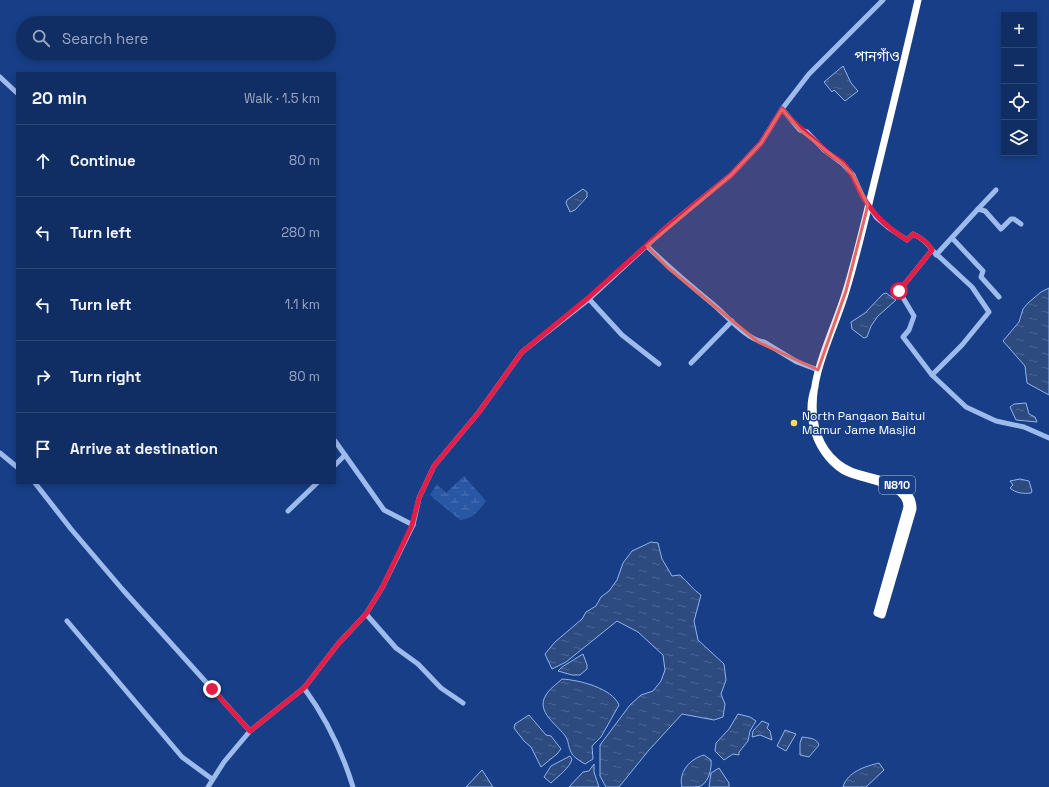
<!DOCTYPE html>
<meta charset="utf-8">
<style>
:root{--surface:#112e64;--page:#1e3a6d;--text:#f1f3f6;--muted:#9ca8bf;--line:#304a78}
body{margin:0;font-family:"Space Grotesk","Noto Sans Bengali",sans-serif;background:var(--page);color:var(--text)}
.controls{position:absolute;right:12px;top:12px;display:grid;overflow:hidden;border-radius:0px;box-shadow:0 2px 6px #0003}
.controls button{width:36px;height:36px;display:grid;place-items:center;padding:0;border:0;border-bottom:1px solid var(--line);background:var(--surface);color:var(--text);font:20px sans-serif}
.stop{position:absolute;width:12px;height:12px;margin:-9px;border:3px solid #e11d48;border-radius:50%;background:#fff}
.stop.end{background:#e11d48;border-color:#fff;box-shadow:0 1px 4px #0008}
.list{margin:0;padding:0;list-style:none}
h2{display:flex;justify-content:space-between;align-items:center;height:52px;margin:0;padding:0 16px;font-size:17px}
h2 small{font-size:13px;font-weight:400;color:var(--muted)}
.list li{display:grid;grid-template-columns:26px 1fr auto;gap:12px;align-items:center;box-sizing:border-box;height:72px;padding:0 16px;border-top:1px solid var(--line)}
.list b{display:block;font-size:15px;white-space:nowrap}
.list em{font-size:13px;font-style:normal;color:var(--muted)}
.icon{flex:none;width:22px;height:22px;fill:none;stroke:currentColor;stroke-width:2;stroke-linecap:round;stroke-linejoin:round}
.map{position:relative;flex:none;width:1049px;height:787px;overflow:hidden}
.search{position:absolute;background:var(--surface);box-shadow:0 2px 6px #0003;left:16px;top:16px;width:320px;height:44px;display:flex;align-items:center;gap:10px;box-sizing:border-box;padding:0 14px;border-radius:22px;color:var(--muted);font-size:15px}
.panel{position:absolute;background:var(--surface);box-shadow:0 2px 6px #0003;left:16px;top:72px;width:320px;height:412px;border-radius:0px}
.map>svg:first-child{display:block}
</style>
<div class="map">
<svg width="1049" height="787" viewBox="0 0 1049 787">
<defs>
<pattern id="wetland-marsh" width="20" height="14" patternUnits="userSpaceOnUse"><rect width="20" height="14" fill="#2a57a4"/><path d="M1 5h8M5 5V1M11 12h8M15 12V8" fill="none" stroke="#4a70b2"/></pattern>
<pattern id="water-ripples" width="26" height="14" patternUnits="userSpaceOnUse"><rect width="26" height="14" fill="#2e4b80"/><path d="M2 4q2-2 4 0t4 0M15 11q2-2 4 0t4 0" fill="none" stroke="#4d6693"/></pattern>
</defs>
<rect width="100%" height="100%" fill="#173e86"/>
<path fill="url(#wetland-marsh)" d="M464 476 486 501C479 511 472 519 460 520L430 495 437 484 446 493Z"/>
<g fill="url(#water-ripples)" stroke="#8fb4f0">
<polygon points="843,66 851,83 858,91 845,101 834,90 832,92 824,82"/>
<polygon points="583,189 587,192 587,197 575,210 570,212 566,203 567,200"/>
<polygon points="1049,288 1049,395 1027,383 1025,366 1003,341 1019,322 1023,309 1028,303 1041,292"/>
<polygon points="886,293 896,300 878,316 871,326 867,337 864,338 852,329 851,322 865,313 883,294"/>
<polygon points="1026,403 1029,414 1035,417 1037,422 1016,420 1010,407 1014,404"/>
<path d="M1020 479 1029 481 1032 491 1031 493C1024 494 1015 493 1010 488L1013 485 1010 481Z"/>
<path d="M651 542 658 543 662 559 672 576 680 575C688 582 693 590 701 595L694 621 698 640 724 664 726 680 721 694 725 704 723 717 714 720 682 714 649 750 619 787H606L600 776V745L630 705 641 695 653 691 661 681 665 670 663 655 638 632 617 621 566 662 552 669 545 654 555 642 582 619 586 612 596 606 601 597 609 591 617 580 623 563 632 551Z"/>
<polygon points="583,654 587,665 587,669 580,675 572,675 558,671 562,667"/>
<path d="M562 679C579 680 612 688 619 705L601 737 592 746 593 759 585 764C580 761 573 757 571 752 568 747 569 742 566 737 558 725 535 712 546 695 549 689 557 684 562 679Z"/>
<polygon points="738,714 750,717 756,721 750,731 748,741 739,752 739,755 733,754 724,760 715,751 716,743 729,729"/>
<polygon points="529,715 546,735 551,736 561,749 557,754 541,767 531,747 524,741 514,728 515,724"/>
<polygon points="762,721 769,724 767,728 770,731 772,740 760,735 752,737 753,731"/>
<polygon points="785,730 796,734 786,751 777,746"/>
<path d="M802 737C809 738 817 738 819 745L809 757 800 755V743Z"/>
<path d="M704 755 711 760C712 768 709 781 701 786 697 787 688 787 682 787 678 772 690 759 704 755Z"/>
<path d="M570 756 572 759C570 768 558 776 551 783L544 777 551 766Z"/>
<path d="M879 763 884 770 866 787H843C847 772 866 766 879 763Z"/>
<polygon points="594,764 594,772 599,787 569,787 583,772 589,771"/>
<polygon points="719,768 729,783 729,787 709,787 711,773"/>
<polygon points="482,770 493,787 466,787"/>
</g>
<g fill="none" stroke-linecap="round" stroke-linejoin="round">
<g stroke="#9dbbed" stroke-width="5">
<polyline points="0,77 17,93"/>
<path d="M782 109 800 130 807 132 824 150 843 164 853 175 862 195 876 217 889 228 907 240 913 234C922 238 927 242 932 250L899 291 914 316 909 330 903 337 932 375 966 407 996 421 1024 427 1049 438"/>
<polyline points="978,209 996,190"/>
<polyline points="952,238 983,271 981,277 999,297"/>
<path d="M647 246C668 267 691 286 714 305 727 316 747 340 764 342L797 362 818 370"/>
<polyline points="936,255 978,209 985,211 1001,229 1011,219 1014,219 1021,224"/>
<polyline points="589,299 622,335 659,364"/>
<polyline points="691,363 732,321"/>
<polyline points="932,375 962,345 989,312 972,287 932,250"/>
<polyline points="335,441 384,510 413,525"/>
<polyline points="0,453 17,467"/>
<polyline points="335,465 345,455"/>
<polyline points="35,483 71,529 123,590 250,731"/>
<polyline points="288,511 317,483"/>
<polyline points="366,614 396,648 418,664 441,688 463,703"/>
<polyline points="67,621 182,757 212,779"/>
<path d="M304 688C326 718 342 751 353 787"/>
<polyline points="208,787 224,762 250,731 304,688 338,644 366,614 382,588 413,525 419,498 434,466 479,412 522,352 589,299 668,226 731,175 761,143 782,109 809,74 883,0"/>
</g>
<path stroke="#fff" stroke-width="7" d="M815 387C810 400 810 413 813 426 817 444 828 461 844 471 862 481 907 482 907 507L877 613 882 615 913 509C913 479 872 480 851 471 830 462 817 442 814 419 808 376 834 332 846 291 858 252 867 211 877 171 891 114 905 57 918 0"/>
</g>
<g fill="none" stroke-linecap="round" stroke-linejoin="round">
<path stroke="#e11d48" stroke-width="5" d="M212 689 250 731 304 688 338 644 366 614 382 588 412 525 419 498 434 466 479 412 522 352 588 298 668 226 731 175 761 143 782 109C794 125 810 135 824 149 829 155 838 158 844 164 853 173 856 184 862 195 875 217 887 227 907 240L913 234C922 238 928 242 932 250L899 291"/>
</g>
<path fill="#e26868" fill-opacity="0.2" stroke="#e26868" stroke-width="3" stroke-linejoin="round" d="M782 109 800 130 843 164 853 175 868 205 846 291 818 370 758 342 667 267 647 246 731 175 761 143Z"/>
<circle fill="#ffdd59" stroke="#173e86" stroke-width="1.5" cx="794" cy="423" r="4"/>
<g text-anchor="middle" stroke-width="3" stroke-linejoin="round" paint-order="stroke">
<rect fill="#173e86" stroke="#b9c5db" stroke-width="1" x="879" y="476" width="36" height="18" rx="3"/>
<g font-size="11" font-weight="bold" fill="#fff">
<text x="897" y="489">N810</text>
</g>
<g font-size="12" fill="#fff" stroke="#173e86" text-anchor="start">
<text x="802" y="420">North Pangaon Baitul<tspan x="802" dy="14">Mamur Jame Masjid</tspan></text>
</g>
<g font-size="14" fill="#fff" stroke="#173e86">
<text x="877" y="61">পানগাঁও</text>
</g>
</g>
</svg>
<div class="controls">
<button>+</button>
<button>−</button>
<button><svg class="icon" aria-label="locate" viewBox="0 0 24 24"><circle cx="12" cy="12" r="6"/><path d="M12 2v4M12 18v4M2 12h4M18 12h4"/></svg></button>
<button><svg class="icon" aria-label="layers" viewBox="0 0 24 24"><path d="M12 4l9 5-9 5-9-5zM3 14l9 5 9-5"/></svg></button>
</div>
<div class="stop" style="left:899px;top:291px"></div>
<div class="stop end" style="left:212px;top:689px"></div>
<div class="search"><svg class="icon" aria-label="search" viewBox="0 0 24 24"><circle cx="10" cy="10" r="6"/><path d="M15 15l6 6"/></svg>Search here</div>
<section class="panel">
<h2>20 min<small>Walk · 1.5 km</small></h2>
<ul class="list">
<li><svg class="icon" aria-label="ahead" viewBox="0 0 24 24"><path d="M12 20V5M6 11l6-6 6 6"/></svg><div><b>Continue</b></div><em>80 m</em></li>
<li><svg class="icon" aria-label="left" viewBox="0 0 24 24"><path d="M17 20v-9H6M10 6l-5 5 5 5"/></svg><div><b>Turn left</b></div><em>280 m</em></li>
<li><svg class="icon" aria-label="left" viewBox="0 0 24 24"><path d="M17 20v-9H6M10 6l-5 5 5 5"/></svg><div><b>Turn left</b></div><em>1.1 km</em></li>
<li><svg class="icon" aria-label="right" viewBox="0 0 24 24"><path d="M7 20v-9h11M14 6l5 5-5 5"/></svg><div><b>Turn right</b></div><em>80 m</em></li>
<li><svg class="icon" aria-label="arrive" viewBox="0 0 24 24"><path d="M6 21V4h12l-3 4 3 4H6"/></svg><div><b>Arrive at destination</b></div></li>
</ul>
</section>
</div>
